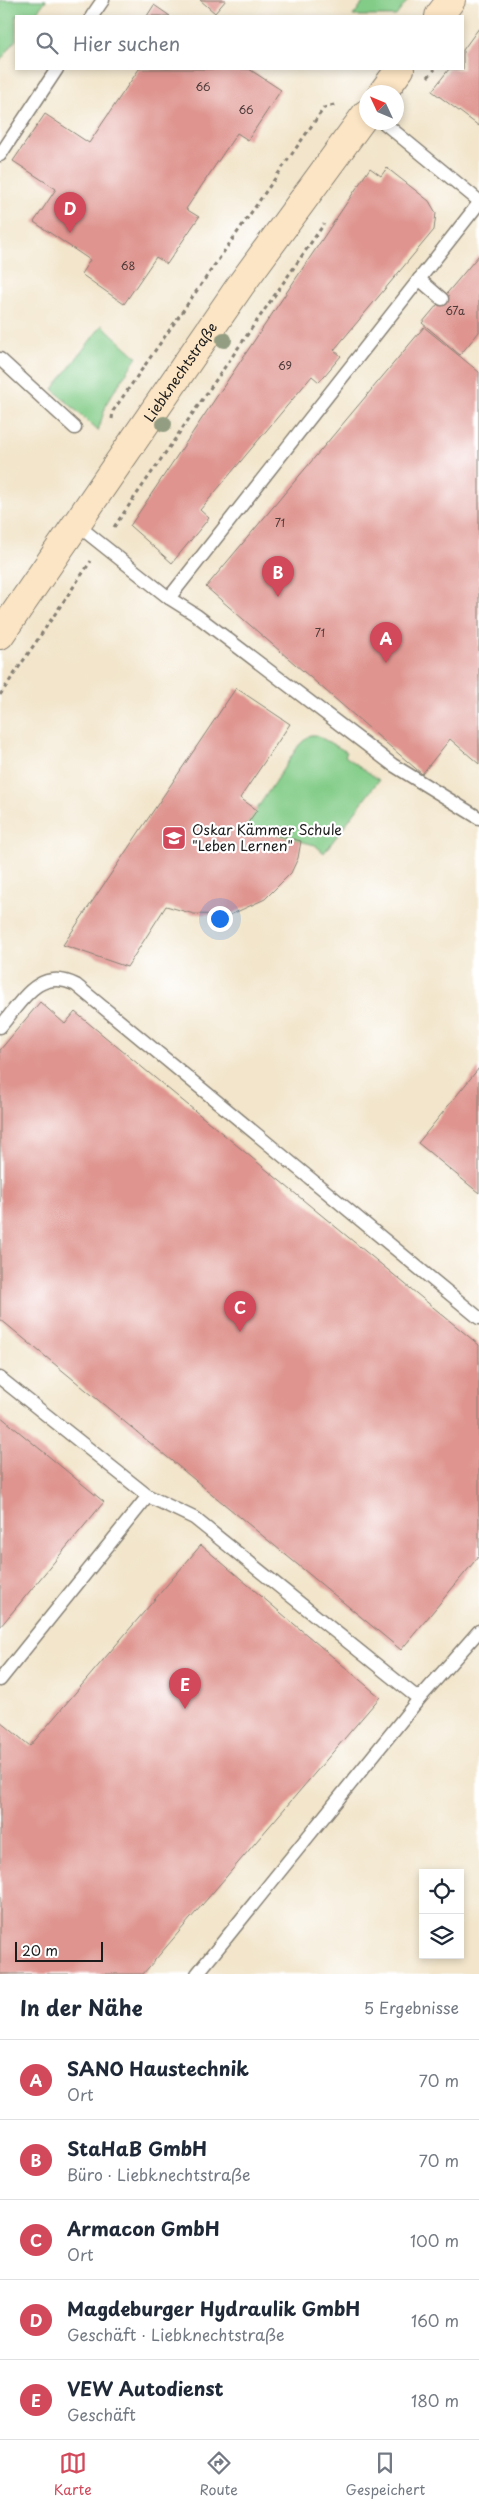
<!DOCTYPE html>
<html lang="de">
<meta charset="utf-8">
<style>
:root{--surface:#fff;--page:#f6f6f7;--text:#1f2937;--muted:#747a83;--line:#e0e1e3;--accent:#d1495b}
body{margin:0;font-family:"Playpen Sans",sans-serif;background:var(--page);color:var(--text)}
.controls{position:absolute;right:15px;bottom:15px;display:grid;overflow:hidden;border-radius:0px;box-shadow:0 2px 8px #0003}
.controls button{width:45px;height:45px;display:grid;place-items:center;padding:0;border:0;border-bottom:1px solid var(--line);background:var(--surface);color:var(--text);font:25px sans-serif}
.compass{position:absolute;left:359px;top:85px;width:45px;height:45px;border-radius:50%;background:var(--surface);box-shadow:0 2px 8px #0003;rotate:314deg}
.scale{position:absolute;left:15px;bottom:12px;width:88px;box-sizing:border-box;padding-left:5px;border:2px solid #1c1c1c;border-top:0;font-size:14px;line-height:18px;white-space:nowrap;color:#1c1c1c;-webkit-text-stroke:4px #fff;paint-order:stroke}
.you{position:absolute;left:219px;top:918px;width:18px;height:18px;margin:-12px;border:4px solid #fff;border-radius:50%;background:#1a73e8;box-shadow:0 0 0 8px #1a73e833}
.badge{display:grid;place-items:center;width:32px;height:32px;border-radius:50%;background:var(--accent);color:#fff;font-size:16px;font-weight:700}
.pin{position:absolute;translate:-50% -41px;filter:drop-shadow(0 1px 2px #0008)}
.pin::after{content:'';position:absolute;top:26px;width:18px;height:15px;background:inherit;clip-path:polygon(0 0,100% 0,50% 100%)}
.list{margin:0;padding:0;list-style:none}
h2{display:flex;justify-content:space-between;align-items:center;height:65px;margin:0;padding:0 20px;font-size:21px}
h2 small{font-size:16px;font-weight:400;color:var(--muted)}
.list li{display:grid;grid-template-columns:32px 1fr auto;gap:15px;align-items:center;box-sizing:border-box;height:80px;padding:0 20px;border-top:1px solid var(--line)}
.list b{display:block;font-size:19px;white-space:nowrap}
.list p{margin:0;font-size:16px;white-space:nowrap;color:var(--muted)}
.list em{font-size:16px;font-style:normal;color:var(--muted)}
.icon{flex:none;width:28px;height:28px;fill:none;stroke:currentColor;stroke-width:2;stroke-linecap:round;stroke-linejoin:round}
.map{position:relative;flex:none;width:479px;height:1974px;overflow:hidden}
.search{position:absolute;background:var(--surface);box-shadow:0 2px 8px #0003;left:15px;right:15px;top:15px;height:55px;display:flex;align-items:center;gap:12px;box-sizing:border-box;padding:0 18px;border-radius:0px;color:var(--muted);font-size:19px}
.sheet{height:465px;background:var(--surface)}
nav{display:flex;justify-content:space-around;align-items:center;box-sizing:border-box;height:70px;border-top:1px solid var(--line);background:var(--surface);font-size:14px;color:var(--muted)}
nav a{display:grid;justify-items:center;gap:2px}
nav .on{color:var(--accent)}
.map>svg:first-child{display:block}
</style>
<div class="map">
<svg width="479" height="1974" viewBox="0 0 479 1974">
<rect width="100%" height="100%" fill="#fff"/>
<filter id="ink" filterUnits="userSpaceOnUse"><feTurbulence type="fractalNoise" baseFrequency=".02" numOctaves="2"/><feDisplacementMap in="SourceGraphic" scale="10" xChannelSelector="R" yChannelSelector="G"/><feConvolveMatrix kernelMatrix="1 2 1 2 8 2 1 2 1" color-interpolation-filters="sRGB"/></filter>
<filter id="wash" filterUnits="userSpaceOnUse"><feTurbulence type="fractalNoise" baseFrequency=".0096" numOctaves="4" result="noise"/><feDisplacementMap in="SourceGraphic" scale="20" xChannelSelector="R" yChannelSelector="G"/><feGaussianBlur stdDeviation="1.12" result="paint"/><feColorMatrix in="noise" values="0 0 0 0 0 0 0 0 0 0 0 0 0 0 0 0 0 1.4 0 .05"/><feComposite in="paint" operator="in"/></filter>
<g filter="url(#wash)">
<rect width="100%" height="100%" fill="#f2e5cb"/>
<g fill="#83cc88" stroke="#507452">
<polygon points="0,0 46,0 34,16 16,16 16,40 0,61"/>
<polygon points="365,0 408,0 396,16 353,16"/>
<polygon points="102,325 137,357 107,402 98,431 53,389"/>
<polygon points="310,735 316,735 347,752 345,756 379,780 324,853 315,845 245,827 299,745"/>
</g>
<g id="blocks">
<g fill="#df948f">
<polygon points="200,0 226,0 215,13"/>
<polygon points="154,5 170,16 147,16"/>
<polygon points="479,28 479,126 432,91 449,69 463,69 463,50"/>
<polygon points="139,69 249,69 281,90 248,140 237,133 186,209 199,217 167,264 156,257 124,304 81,274 90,260 34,222 56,189 13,161 45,114 89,143"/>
<polygon points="370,168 381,176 387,168 429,201 436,213 434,230 334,350 341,356 319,382 312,376 200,510 209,518 172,563 130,526"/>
<polygon points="479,255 479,332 460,355 422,323"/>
<polygon points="424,327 479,372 479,764 450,739 422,774 206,587"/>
<polygon points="236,688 290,724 240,798 257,810 245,827 301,841 298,858 291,873 265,899 230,915 194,914 166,906 127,967 63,945"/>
<polygon points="40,1002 65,1024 75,1012 479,1345 479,1556 401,1650 0,1319 0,1050"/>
<polygon points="479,1068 479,1193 418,1143"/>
<polygon points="0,1416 104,1502 0,1627"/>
<polygon points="201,1545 380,1697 143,1974 0,1974 0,1721 30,1746"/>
</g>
</g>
</g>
<g filter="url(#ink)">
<use href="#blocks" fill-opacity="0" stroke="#878074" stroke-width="1"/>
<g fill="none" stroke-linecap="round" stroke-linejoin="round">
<defs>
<g id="lane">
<polyline points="92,16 103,0"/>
<polyline points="383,122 479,201"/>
<polyline points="0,155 57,69"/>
<polyline points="419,279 442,299"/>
<polyline points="0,359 75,428"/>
<polyline points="76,524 169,598 479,203"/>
<polyline points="169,598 196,615 393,765 479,818"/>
<path d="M0 1027C21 1003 38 966 76 985L479 1318"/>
<polyline points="0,1378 148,1496 194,1518 419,1699"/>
<polyline points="0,1680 148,1496"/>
<polyline points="197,1974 419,1699 479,1631"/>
</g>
<g id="secondary">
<polyline points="439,16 451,0"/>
<polyline points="383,92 400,69"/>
<path id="s1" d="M0 635 240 286 366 114"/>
</g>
</defs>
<use href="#lane" stroke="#878074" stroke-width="15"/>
<use href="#secondary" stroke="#878074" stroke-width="30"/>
<g stroke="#878074" stroke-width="3" stroke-dasharray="4 4" stroke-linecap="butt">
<polyline points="428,77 435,69"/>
<polyline points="112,419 113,411 324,108 337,104"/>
<polyline points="114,527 324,224"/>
<polyline points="0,695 91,561"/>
</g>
<use href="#lane" stroke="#fff" stroke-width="12"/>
<use href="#secondary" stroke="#fce5c4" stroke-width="28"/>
</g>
<g fill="#939d82">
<circle cx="224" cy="340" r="8"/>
<circle cx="164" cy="424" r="8"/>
</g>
</g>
<defs>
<symbol id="school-square" viewBox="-11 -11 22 22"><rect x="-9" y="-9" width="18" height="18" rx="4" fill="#d1495b" stroke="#fff"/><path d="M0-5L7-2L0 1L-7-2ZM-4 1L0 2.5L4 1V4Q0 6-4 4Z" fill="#fff"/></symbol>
</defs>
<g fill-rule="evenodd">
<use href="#school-square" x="160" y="824" width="28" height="28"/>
</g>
<g text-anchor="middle" stroke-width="4.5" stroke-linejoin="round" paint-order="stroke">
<g font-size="11" fill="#4d3a39">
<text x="203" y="91">66</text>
<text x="246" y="114">66</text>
<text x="128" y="270">68</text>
<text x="455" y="315">67a</text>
<text x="285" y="370">69</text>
<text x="280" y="527">71</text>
<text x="320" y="637">71</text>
</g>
<g font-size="14" fill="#1c1c1c" stroke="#fff">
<text dy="5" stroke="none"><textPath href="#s1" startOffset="319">Liebknechtstraße</textPath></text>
</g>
<g font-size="14" fill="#1c1c1c" stroke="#fff" text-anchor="start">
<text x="192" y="835">Oskar Kämmer Schule<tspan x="192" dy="16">"Leben Lernen"</tspan></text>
</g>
</g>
</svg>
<div class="controls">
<button><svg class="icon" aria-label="locate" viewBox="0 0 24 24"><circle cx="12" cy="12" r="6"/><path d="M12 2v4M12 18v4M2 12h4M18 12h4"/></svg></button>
<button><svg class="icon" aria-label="layers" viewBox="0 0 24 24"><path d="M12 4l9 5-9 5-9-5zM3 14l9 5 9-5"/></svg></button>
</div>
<svg class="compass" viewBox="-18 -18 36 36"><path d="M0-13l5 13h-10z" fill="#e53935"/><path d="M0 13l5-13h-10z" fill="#747a83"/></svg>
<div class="scale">20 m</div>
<div class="you"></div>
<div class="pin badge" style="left:386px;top:663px">A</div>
<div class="pin badge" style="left:278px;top:597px">B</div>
<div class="pin badge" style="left:240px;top:1332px">C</div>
<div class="pin badge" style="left:70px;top:233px">D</div>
<div class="pin badge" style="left:185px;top:1709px">E</div>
<div class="search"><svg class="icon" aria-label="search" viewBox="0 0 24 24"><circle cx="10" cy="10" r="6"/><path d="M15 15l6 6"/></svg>Hier suchen</div>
</div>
<section class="sheet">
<h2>In der Nähe<small>5 Ergebnisse</small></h2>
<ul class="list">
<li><span class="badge">A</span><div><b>SANO Haustechnik</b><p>Ort</p></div><em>70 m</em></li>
<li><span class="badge">B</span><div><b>StaHaB GmbH</b><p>Büro · Liebknechtstraße</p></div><em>70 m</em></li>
<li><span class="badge">C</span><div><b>Armacon GmbH</b><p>Ort</p></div><em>100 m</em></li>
<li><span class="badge">D</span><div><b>Magdeburger Hydraulik GmbH</b><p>Geschäft · Liebknechtstraße</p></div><em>160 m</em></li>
<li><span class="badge">E</span><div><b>VEW Autodienst</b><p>Geschäft</p></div><em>180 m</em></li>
</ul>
</section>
<nav>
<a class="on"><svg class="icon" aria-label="map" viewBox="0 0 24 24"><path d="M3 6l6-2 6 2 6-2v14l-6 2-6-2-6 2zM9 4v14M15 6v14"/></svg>Karte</a>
<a><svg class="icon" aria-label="directions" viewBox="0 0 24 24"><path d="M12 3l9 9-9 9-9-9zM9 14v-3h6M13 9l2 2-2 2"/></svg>Route</a>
<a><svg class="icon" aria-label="saved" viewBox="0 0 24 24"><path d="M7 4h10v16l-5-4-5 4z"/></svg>Gespeichert</a>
</nav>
